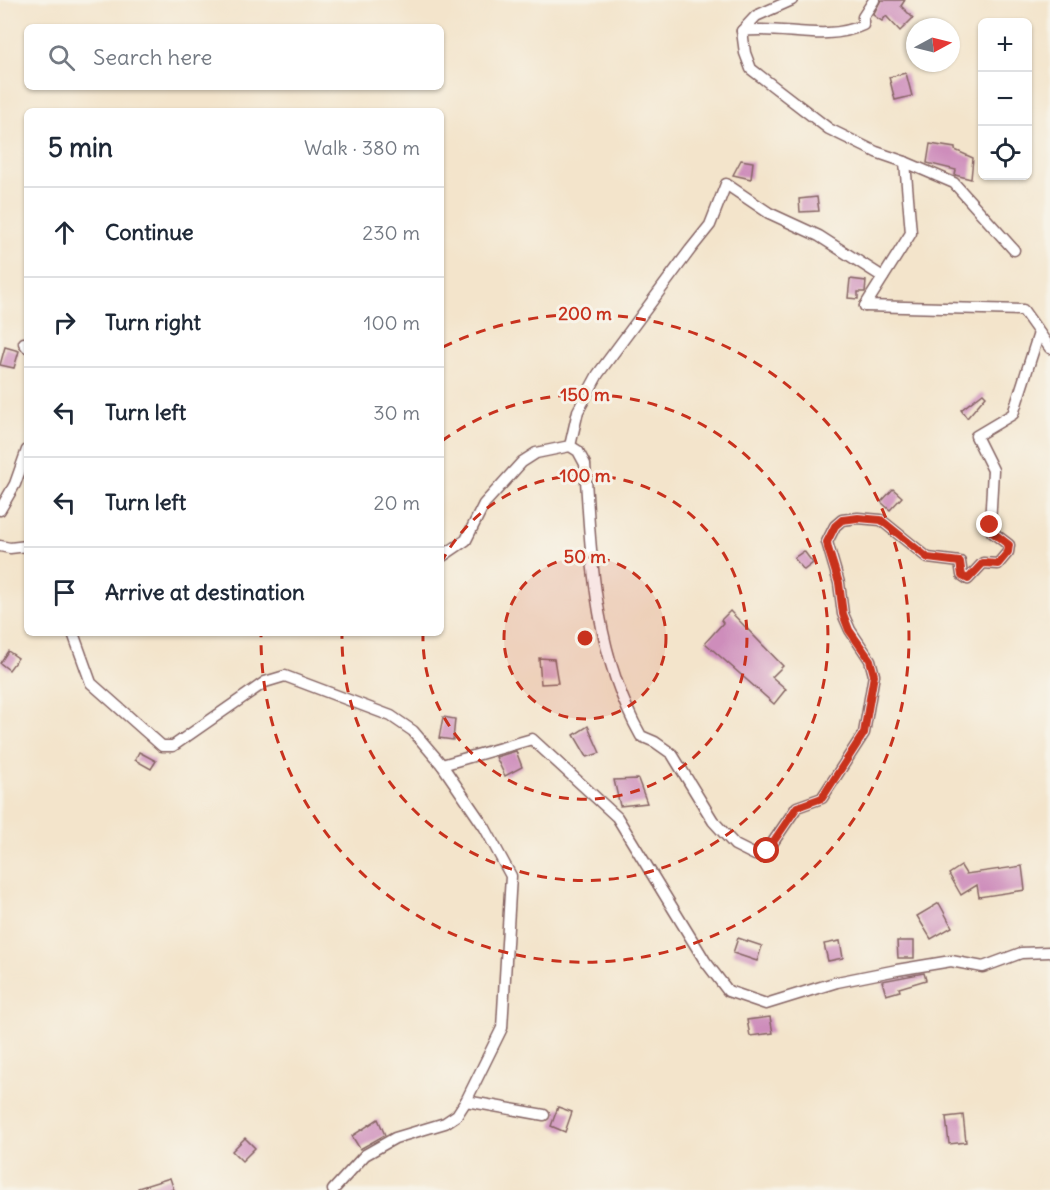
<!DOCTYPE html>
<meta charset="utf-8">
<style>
:root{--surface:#fff;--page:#f6f6f7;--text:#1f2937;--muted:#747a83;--line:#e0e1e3}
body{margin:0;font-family:Delius,sans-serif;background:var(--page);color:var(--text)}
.controls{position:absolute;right:18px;top:18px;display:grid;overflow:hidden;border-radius:9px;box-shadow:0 2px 4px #0004}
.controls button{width:54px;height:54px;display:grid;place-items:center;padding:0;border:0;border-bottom:2px solid var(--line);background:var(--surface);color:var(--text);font:30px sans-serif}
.compass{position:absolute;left:906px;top:18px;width:54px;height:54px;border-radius:50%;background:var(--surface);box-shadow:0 2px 4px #0004;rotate:83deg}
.stop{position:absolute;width:18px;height:18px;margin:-14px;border:4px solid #c8321e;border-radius:50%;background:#fff}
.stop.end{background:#c8321e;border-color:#fff;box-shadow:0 2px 6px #0008}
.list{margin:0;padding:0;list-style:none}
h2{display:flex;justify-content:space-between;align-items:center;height:78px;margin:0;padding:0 24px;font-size:26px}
h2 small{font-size:20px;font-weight:400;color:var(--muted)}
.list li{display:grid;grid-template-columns:39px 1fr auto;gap:18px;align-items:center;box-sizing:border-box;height:90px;padding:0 24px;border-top:2px solid var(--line)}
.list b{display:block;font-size:22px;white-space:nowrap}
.list em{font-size:20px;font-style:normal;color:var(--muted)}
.icon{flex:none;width:33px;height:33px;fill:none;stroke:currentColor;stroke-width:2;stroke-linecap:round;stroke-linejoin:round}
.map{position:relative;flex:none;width:1050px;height:1190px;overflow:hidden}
.search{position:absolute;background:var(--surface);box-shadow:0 2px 4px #0004;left:24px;top:24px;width:420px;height:66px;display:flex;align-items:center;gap:15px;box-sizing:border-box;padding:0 21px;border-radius:9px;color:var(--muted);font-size:22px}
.panel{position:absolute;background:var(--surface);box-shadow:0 2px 4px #0004;left:24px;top:108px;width:420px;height:528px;border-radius:9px}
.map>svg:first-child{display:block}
</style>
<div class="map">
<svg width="1050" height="1190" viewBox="0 0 1050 1190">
<rect width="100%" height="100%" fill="#f7f3e8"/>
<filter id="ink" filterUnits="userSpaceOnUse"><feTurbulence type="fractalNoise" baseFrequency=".0167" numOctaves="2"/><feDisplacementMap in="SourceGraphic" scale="12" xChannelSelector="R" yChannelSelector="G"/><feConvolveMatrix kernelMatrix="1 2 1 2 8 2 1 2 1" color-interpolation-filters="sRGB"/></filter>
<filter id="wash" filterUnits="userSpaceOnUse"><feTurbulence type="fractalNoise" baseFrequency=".008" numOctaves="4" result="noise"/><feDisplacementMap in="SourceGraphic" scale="24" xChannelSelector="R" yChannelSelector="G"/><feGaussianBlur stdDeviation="1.35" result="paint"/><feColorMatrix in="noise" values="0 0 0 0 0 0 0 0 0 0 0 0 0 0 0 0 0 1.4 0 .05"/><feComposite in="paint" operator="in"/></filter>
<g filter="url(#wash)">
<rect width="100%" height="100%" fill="#f3e4cb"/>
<g id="blocks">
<g fill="#ce8dbb">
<polygon points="881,0 905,0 901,6 913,18 900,31 886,16 882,21 873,15"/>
<polygon points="906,73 912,96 895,100 889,77"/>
<polygon points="930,144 955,148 955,150 973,158 971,179 955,175 956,170 927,163"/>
<polygon points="741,160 753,162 751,179 733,175"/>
<polygon points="817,197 819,211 800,212 799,199"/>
<polygon points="850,279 866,281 865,292 858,292 858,299 848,298"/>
<polygon points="5,347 19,351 14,368 0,365"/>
<polygon points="983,393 986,396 967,418 961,410"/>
<polygon points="893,489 902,497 890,510 881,502"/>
<polygon points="804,551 813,563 804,570 794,558"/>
<polygon points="730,611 783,666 772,677 786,689 774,704 705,643 723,623 721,620"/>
<polygon points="8,651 18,658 9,670 0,663"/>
<polygon points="539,658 554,659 558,683 541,684"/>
<polygon points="443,717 455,719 453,740 439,738"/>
<polygon points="588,726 600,753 587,757 574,735"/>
<polygon points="516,751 522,767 505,776 496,757"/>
<polygon points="139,752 156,761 151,769 135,760"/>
<polygon points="638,779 647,803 620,806 614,780"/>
<polygon points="961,866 966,874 1022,866 1025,890 979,897 977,885 961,895 949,874"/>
<polygon points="939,903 952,927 931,939 917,916"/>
<polygon points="738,938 762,946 757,961 733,953"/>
<polygon points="840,941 843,958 828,961 824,944"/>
<polygon points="897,941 914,941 914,958 898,958"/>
<polygon points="924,973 926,980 899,988 900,991 886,995 882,981"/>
<polygon points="770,1017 773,1033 750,1036 747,1020"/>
<polygon points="558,1107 572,1112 565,1132 551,1126"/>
<polygon points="963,1115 966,1142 949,1144 946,1117"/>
<polygon points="378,1119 385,1135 360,1149 352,1136"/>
<polygon points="245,1138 255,1148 242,1161 232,1151"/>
<polygon points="170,1178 174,1190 138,1190 138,1188"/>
</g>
</g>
</g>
<g filter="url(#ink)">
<use href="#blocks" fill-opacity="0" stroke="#856463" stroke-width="1.5"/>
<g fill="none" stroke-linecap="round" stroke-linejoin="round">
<defs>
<g id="minor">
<polyline points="792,0 756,16 742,31 745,53 751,69 829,129 876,152 905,162"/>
<path d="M742 31C782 25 825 43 863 25V17L874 0"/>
<polyline points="865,306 911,233 905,162 954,183 1014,250"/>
<polyline points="865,306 1023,310 1050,348"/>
<polyline points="24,343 27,347"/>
<polyline points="570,446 578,411 598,374 690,250 710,225 726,184 769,213 819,236 883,277"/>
<polyline points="0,510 15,484 27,450"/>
<polyline points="0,546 10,548 27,546"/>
<path d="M441 557 466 540 484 504 522 462 536 453 570 446 578 451 585 464C591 557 594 653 641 736L655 742 672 754 713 821 735 845 755 855 767 851 797 807 822 798 864 733 874 675 870 660 850 630 843 614 839 583 827 542 835 526 842 520 858 518 881 520 928 558 960 562 962 575 968 579 983 563 998 564 1008 552 1009 545 992 532 990 525 993 470 976 436 1013 414 1039 333"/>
<polyline points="73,633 91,683 162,746 173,746 265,682 285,676 391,716 413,731 442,765 485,828 511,876 502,1028 466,1101 457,1115 445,1123 395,1138 365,1155 333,1190"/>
<polyline points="442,765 532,739 617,817 705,961 728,991 766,1004 837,982 897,970 951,961 983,967 1021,953 1050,952"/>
<polyline points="466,1101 544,1115"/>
</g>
</defs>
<use href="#minor" stroke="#856463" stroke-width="13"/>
<use href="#minor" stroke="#fff" stroke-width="10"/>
</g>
</g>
<g fill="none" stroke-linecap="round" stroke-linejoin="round" filter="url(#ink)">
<polyline stroke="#c8321e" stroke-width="8" points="767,851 797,807 822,798 864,733 874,675 870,660 849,630 843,614 839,583 828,548 827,542 835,526 842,520 858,518 881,520 928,558 960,562 962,576 968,579 983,563 998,564 1008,552 1009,545 992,532 990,525"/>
</g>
<circle cx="585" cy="638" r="81" fill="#c8321e" fill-opacity=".12"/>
<g fill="none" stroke="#c8321e" stroke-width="3" stroke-dasharray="10 8">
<circle cx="585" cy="638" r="81"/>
<path d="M441 563A162 162 0 1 1 423 634"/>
<path d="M442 441A243 243 0 1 1 342 634"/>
<path d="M443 347A324 324 0 1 1 261 635"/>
</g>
<circle cx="585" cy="638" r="9" fill="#c8321e" stroke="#f7f3e8" stroke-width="3"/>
<g font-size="18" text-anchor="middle" font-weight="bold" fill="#c8321e" stroke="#f7f3e8" stroke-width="6" stroke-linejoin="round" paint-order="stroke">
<text x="585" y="320">200 m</text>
<text x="585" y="401">150 m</text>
<text x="585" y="482">100 m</text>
<text x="585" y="563">50 m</text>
</g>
</svg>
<div class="controls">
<button>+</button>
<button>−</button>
<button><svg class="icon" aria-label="locate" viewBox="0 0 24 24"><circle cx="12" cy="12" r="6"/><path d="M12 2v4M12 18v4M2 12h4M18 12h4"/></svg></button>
</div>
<svg class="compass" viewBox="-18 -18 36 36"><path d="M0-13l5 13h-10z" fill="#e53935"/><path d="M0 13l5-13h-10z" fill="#747a83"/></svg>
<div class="stop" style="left:767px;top:851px"></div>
<div class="stop end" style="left:990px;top:525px"></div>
<div class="search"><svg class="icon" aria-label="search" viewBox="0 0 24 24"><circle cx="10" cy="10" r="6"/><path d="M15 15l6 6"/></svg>Search here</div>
<section class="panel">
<h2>5 min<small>Walk · 380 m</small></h2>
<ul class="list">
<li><svg class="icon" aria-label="ahead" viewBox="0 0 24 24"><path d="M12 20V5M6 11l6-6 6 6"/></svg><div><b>Continue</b></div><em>230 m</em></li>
<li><svg class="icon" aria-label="right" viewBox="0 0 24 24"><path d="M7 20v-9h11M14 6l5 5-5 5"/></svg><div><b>Turn right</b></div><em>100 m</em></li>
<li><svg class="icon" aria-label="left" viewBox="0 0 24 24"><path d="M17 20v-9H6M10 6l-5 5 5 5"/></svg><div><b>Turn left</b></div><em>30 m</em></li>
<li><svg class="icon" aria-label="left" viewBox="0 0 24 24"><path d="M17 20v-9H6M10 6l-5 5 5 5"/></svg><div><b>Turn left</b></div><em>20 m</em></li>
<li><svg class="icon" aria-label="arrive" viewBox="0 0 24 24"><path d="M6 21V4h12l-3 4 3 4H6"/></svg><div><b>Arrive at destination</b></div></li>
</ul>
</section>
</div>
